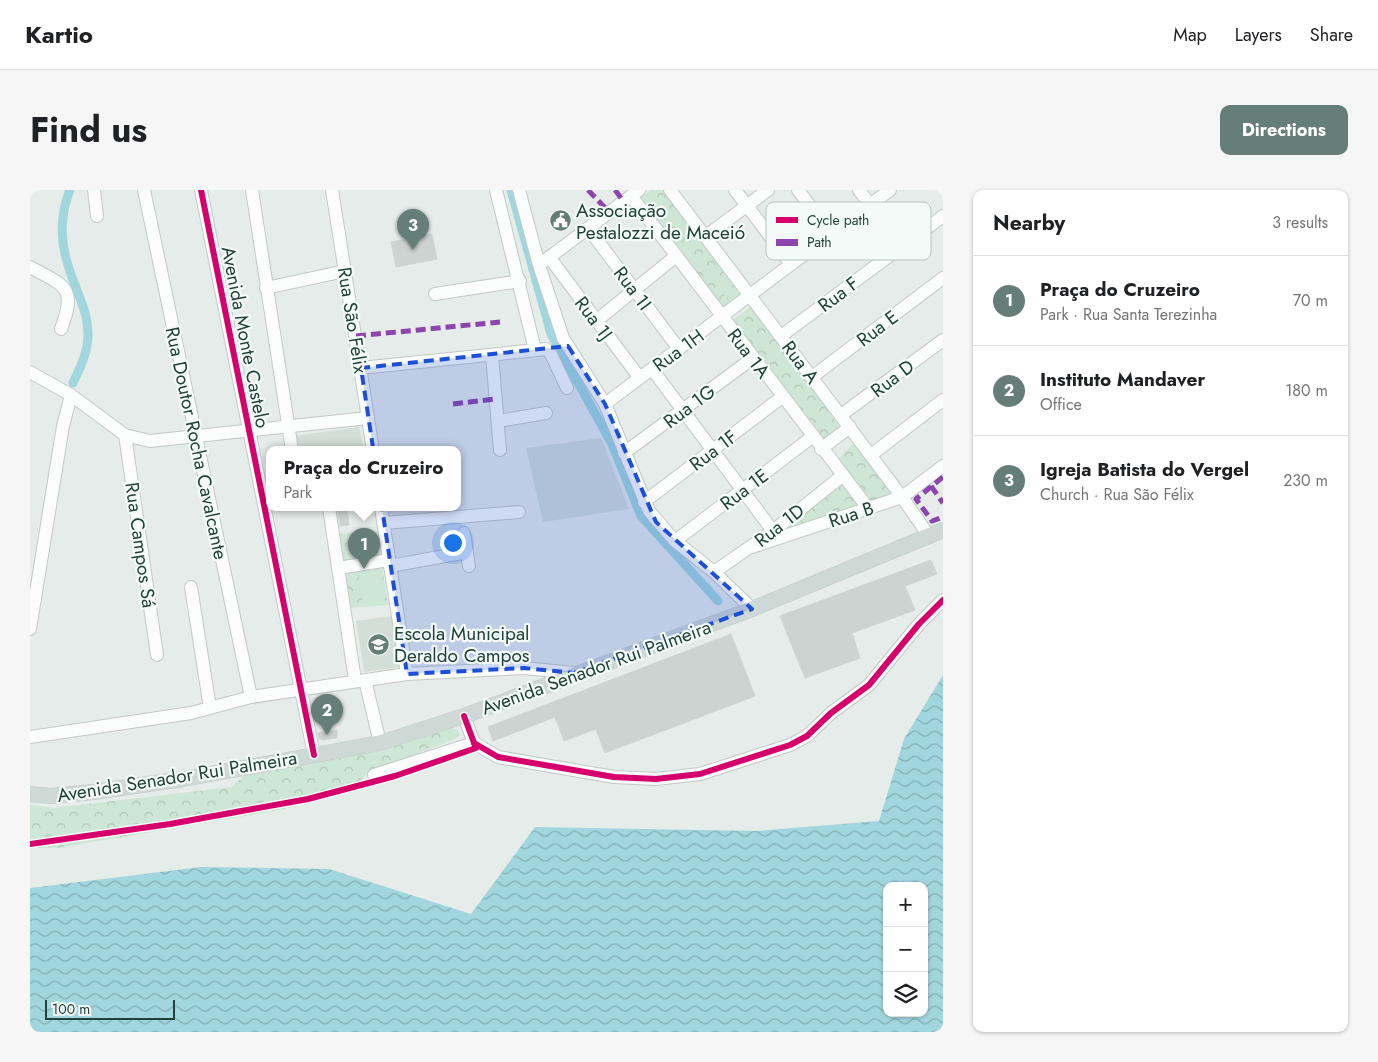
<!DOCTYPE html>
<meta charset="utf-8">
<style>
:root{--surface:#fff;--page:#f6f6f6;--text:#202124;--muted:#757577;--line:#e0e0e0;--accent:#657e77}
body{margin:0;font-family:Jost,sans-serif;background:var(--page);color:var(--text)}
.controls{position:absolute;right:15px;bottom:15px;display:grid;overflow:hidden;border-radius:10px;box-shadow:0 1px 4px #0004}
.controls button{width:45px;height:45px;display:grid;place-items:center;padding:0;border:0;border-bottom:1px solid var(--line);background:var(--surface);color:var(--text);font:25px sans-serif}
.scale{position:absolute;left:15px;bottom:12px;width:130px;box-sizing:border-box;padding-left:5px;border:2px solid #204239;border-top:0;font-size:14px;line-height:18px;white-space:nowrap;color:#204239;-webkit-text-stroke:4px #f4faf7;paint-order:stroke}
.you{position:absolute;left:422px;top:352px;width:18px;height:18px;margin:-12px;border:4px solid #fff;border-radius:50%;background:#1a73e8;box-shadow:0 0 0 8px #1a73e833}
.badge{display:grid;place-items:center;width:32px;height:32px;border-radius:50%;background:var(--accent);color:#fff;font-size:16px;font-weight:700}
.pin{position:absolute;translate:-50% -41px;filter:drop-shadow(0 1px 2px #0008)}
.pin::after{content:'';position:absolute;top:26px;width:18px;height:15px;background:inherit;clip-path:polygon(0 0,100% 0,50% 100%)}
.popup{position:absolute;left:236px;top:256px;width:195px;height:65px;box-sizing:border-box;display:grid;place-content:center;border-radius:10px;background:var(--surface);filter:drop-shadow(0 1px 4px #0005);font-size:16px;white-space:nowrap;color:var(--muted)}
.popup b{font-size:19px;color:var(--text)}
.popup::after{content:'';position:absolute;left:50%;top:100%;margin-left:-10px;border:10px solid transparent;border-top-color:var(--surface)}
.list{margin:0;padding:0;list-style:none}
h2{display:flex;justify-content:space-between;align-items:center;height:65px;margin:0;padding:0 20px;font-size:21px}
h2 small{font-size:16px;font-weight:400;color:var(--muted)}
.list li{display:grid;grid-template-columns:32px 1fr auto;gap:15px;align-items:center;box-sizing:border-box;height:90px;padding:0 20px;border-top:1px solid var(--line)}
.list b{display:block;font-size:19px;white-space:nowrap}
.list p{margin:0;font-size:16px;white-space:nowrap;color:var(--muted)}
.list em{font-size:16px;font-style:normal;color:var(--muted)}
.icon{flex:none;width:28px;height:28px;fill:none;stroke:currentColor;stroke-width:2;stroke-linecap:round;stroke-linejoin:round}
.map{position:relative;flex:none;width:913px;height:842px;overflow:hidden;border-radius:10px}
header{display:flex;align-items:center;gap:30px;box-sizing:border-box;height:70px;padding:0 25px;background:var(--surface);border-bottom:1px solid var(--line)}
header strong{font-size:24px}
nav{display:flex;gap:28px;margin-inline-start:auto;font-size:18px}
.intro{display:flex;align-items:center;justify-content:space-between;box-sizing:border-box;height:120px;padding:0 30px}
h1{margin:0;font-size:35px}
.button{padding:12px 22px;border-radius:10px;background:var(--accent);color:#fff;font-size:18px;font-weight:700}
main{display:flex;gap:30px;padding:0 30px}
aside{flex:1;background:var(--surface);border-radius:10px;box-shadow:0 1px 4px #0004}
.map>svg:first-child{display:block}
</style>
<header>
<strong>Kartio</strong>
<nav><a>Map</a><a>Layers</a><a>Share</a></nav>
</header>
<div class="intro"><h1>Find us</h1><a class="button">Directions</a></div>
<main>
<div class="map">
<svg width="913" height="842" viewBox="0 0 913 842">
<defs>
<pattern id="park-crowns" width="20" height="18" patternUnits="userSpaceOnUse" patternTransform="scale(1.25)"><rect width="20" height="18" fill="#cee6d5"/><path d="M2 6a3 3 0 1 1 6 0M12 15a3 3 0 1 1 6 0" fill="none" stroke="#b1c6b8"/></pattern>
<pattern id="water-waves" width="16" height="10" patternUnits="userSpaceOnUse" patternTransform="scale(1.25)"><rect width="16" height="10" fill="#a2d6de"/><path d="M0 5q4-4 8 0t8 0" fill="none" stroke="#84afb5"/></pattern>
</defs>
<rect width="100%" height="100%" fill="#e6ece9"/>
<g fill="#d3ded9">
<polygon points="329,237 334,260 267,260 264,246"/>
<polygon points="571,248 599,319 513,332 496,258"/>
<polygon points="361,426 370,477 334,482 326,431"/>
</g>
<g fill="url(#park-crowns)">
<polygon points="621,0 635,0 713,106 694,122 609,9"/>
<polygon points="722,116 817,247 798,260 701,131"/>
<polygon points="827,250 864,303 837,313 806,271"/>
<polygon points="812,292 832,319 747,344"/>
<polygon points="347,341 358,415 321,418 310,344"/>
<polygon points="420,538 428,540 429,545 425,549 337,583 323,601 250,620 28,658 0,658 0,615 24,618 201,597 217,583"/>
</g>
<g fill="#cee6d5">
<polygon points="687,82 704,103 696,108 680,87"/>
<polygon points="351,374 355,414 333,416 328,377"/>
</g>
<path fill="url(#water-waves)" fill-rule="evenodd" d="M913 485V842H0V698L171 677 299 679 441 724 505 637 727 641 849 631 874 549ZM857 696H894V823H857Z"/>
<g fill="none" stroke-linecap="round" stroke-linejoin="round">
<g stroke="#a2d6de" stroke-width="9">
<path d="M40 0C30 24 30 51 38 75 45 100 58 119 58 145 58 162 50 178 43 193"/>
<polyline points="481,0 521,144 582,254 611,326 688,411"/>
</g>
</g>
<g fill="#ccd3d0" stroke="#ced5d2">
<polygon points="402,44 407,69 366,77 361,52"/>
<polygon points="307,318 317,318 319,335 310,336"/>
<polygon points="901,370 907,384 875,396 885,420 822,443 830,468 775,488 750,426"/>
<polygon points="701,444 725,506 575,563 566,539 534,551 525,527 463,551 458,537"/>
<polygon points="307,540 307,548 292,550 289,548 288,543"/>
</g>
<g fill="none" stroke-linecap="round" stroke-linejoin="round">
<defs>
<g id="minor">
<polyline points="64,0 67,26"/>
<polyline points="114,0 221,507"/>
<polyline points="171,0 284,565"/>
<polyline points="222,0 262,260"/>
<polyline points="302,0 343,260"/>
<polyline points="466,0 505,160"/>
<polyline points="489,0 509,75 533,148 575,214 619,321 645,351 684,382 722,419"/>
<polyline points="640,0 872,307 899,346"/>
<polyline points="705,0 761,74"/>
<polyline points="768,0 801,44"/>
<polyline points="829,0 840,15"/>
<polyline points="601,6 838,318"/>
<polyline points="558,38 649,159"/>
<polyline points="676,46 738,0"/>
<polyline points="519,67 609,187"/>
<polyline points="513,72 609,0"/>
<path d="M0 77C35 96 47 97 31 139"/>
<polyline points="236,98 315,81"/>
<polyline points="405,104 490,91"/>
<polyline points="566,131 646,66"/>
<polyline points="751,146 913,26"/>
<polyline points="462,165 470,260"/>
<polyline points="331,178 516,159 520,162 537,198"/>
<polyline points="622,179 743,341"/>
<polyline points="0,182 41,205 95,245 120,251 338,228"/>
<polyline points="782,187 913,88"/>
<polyline points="575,214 860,0"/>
<polyline points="811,225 913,150"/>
<polyline points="468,231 516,223"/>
<polyline points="95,245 127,465"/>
<polyline points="791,259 820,237"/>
<polyline points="594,263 723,168"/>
<polyline points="841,265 913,210"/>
<polyline points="614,312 752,207"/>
<polyline points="299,318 325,490"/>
<polyline points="351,318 377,484"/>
<polyline points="354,333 489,322"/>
<polyline points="434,343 439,376"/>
<polyline points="645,351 782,247"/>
<polyline points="722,357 872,307 913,276"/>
<polyline points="360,376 437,362"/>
<polyline points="308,378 359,370"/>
<polyline points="684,382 743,341 812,286"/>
<polyline points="161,397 180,518"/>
<polyline points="0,439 33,236 41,205"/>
<polyline points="335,490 350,553"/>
<polyline points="434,526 444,553 468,567 584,587 626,589 670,584 760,555 777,546 801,523 839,495 889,434 913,410"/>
<polyline points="0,547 161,523 221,507 377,484 494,478 544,483"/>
<polyline points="344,585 444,553"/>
</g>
<polyline id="major" points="0,604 20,606 64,602 153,589 350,553 434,526 722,419 913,340"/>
</defs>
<use href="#minor" stroke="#c3c9c6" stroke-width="14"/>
<use href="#major" stroke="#c1cbc8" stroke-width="16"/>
<use href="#minor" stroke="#fbfcfc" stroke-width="12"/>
<use href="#major" stroke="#ced8d5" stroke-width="15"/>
<g stroke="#8e44ad" stroke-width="5" stroke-dasharray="10 5" stroke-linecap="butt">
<polyline points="558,0 579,22"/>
<polyline points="585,0 594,12"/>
<polyline points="326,146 470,132"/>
<polyline points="423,214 465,209"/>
<polyline points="913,287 886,309 902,331 913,327"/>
<polyline points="901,296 913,313"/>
</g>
<defs>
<g id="cycleway">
<polyline points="171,0 284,565"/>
<polyline points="444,553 468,567 584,587 626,589 670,584 760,555 777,546 801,523 839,495 889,434 913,410"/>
<polyline points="0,654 140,634 278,609 365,586 446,558 434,526"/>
</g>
</defs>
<use href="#cycleway" stroke="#f4faf7" stroke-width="9"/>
<use href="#cycleway" stroke="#d6006c" stroke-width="6"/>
</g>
<path fill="#1d4ed8" fill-opacity="0.2" stroke="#1d4ed8" stroke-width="4" stroke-dasharray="10 6" stroke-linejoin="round" d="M538 156 575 214 626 332 722 419 544 483 494 478 377 484 331 178Z"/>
<defs>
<symbol id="civic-disc" viewBox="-11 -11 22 22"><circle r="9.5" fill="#657e77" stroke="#f4faf7"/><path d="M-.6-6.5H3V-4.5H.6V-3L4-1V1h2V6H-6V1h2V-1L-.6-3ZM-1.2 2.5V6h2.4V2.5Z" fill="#fff"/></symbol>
<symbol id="school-disc" viewBox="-11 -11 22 22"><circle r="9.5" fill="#657e77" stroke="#f4faf7"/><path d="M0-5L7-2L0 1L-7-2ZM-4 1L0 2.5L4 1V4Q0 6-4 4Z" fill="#fff"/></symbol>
</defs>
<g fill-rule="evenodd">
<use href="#civic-disc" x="518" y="18" width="25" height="25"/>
<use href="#school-disc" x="336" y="442" width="25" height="25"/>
</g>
<g text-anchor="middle" stroke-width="4.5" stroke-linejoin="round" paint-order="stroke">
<g font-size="19" fill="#204239" stroke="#f4faf7" text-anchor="start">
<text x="546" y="27">Associação<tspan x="546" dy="22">Pestalozzi de Maceió</tspan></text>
<text x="364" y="450">Escola Municipal<tspan x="364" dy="22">Deraldo Campos</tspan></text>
</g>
<g font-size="19" fill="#204239" stroke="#f4faf7">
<text transform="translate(603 98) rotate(53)" y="7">Rua 1I</text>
<text transform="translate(808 104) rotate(-37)" y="7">Rua F</text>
<text transform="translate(564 128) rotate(53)" y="7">Rua 1J</text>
<text transform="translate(323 130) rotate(81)" y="7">Rua São Félix</text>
<text transform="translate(847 138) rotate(-37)" y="7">Rua E</text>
<text transform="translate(216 147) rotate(79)" y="7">Avenida Monte Castelo</text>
<text transform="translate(648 160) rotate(-36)" y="7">Rua 1H</text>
<text transform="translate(719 163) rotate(53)" y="7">Rua 1A</text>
<text transform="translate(771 172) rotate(53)" y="7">Rua A</text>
<text transform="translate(862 188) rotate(-37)" y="7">Rua D</text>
<text transform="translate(659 216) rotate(-37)" y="7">Rua 1G</text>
<text transform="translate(167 253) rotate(78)" y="7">Rua Doutor Rocha Cavalcante</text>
<text transform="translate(683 260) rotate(-37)" y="7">Rua 1F</text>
<text transform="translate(714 299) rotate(-37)" y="7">Rua 1E</text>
<text transform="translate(821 324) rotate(-18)" y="7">Rua B</text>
<text transform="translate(749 335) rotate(-38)" y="7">Rua 1D</text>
<text transform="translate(111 355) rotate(82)" y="7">Rua Campos Sá</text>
<text transform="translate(566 477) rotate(-20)" y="7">Avenida Senador Rui Palmeira</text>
<text transform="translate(147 586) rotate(-9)" y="7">Avenida Senador Rui Palmeira</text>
</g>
</g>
<rect x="736" y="12" width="165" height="58" rx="8" fill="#f4faf7" stroke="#b4c3be" stroke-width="1"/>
<rect x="746" y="27" width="22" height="6" fill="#d6006c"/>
<rect x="746" y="49" width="22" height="7" fill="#8e44ad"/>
<g font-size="14" fill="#204239">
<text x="777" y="35">Cycle path</text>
<text x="777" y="57">Path</text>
</g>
</svg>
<div class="controls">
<button>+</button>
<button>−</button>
<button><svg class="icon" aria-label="layers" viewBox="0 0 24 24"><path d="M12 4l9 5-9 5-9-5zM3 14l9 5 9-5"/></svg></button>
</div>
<div class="scale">100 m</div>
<div class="you"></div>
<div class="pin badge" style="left:334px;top:379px">1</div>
<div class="popup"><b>Praça do Cruzeiro</b>Park</div>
<div class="pin badge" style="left:297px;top:545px">2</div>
<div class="pin badge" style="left:383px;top:60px">3</div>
</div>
<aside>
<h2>Nearby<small>3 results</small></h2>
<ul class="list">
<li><span class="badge">1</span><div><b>Praça do Cruzeiro</b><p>Park · Rua Santa Terezinha</p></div><em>70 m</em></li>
<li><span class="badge">2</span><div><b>Instituto Mandaver</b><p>Office</p></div><em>180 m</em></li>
<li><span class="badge">3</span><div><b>Igreja Batista do Vergel</b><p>Church · Rua São Félix</p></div><em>230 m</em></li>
</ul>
</aside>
</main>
